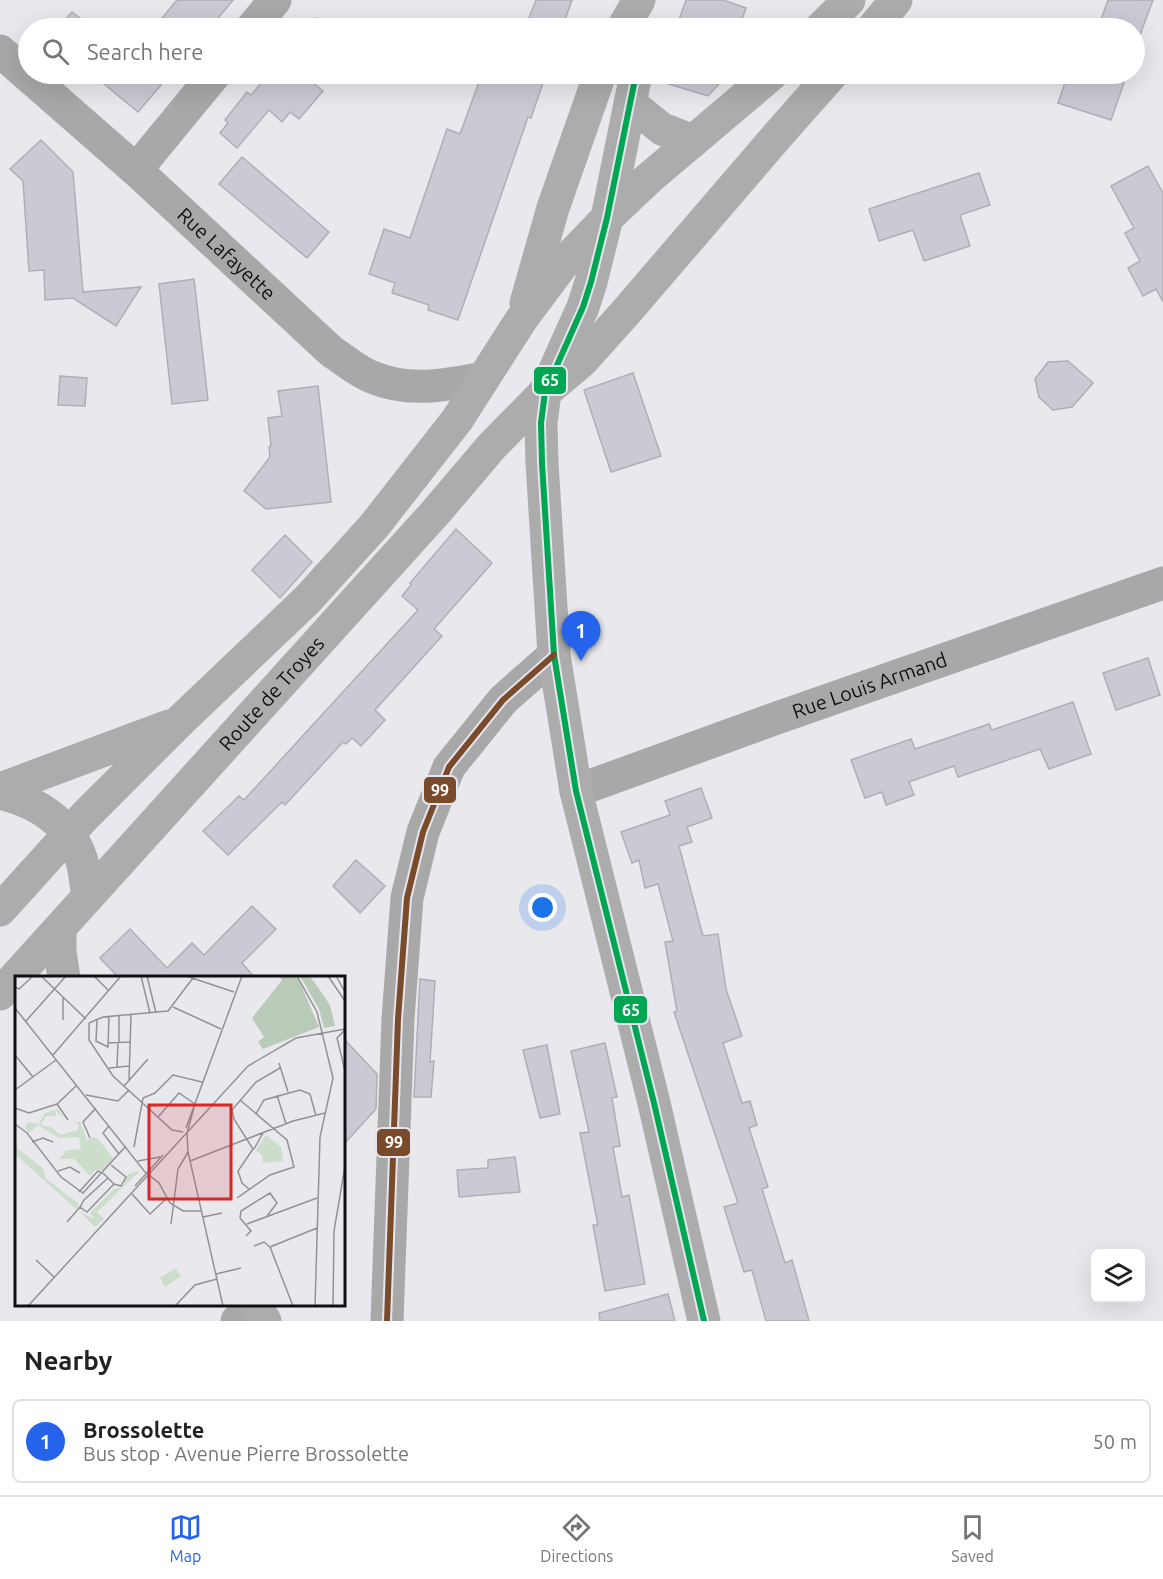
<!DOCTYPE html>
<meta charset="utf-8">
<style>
:root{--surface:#fff;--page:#f6f6f6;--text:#222;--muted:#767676;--line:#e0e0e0;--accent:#2563eb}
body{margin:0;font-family:Ubuntu,sans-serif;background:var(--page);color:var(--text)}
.controls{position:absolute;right:18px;bottom:18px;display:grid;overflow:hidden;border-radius:9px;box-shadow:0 6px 24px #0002}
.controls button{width:54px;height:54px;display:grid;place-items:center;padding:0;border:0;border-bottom:2px solid var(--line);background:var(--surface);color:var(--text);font:30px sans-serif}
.you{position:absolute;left:543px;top:908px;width:21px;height:21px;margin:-15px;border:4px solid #fff;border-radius:50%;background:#1a73e8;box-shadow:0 0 0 9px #1a73e833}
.badge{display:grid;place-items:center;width:39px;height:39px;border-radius:50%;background:var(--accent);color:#fff;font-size:20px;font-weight:700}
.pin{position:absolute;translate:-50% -50px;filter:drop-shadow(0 2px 3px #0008)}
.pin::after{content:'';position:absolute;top:32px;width:21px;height:18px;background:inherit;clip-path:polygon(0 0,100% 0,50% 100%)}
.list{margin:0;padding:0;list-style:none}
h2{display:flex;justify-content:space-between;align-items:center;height:78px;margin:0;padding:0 24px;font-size:26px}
h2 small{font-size:20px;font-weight:400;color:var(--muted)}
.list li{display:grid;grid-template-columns:39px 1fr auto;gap:18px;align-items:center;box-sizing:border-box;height:84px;margin:0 12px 12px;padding:0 12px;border:2px solid var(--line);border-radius:9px}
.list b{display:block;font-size:22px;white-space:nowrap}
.list p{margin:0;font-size:20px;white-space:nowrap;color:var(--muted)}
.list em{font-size:20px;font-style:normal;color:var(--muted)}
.icon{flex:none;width:33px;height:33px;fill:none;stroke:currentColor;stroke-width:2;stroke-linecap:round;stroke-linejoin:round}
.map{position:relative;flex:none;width:1163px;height:1321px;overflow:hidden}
.search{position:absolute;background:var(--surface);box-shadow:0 6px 24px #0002;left:18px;right:18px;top:18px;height:66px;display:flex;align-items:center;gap:15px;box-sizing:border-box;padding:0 21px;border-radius:33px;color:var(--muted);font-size:22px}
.sheet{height:174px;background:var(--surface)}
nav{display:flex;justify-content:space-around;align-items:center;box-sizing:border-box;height:84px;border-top:2px solid var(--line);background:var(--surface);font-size:16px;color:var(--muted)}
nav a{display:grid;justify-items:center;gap:3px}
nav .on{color:var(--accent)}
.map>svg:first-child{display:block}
</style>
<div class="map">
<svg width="1163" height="1321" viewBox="0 0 1163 1321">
<rect width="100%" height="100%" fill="#e8e8ed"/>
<g fill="#cacad5" stroke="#afafb3" stroke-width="1.5">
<polygon points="177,0 233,0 210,28 154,28"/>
<polygon points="536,0 572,0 562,28 525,28"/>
<polygon points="686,0 723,0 746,8 739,28 676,28"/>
<polygon points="1108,0 1153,0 1134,51 1134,28 1098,28"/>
<polygon points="72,12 93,28 58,28"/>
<polygon points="315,18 327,28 306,28"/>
<polygon points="92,74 147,74 161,85 138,112"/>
<polygon points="269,74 313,74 308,79 323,91 299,119 290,112 282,122 269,110 237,148 220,133 228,123 225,120 247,92 251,95"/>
<polygon points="482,74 546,74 531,118 528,117 458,320 428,310 429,305 392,293 395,283 369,274 384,229 410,238 447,129 460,134"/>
<polygon points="661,74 722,74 718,85 708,96 659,81"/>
<polygon points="1068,74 1127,74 1111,120 1058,103"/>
<polygon points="41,140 73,172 83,292 141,287 116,326 73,298 45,300 44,270 29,271 23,181 10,169"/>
<polygon points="242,157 329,232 307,258 219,184"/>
<polygon points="1148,166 1163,193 1163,302 1156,289 1143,296 1128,268 1140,261 1125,233 1134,228 1111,186"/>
<polygon points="979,173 990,205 960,215 970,246 924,261 913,230 879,241 869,209"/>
<polygon points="194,279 208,400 172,404 159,284"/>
<polygon points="1068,361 1093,383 1072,407 1053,410 1039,397 1035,379 1048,362"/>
<polygon points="633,373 661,456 611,472 584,390"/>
<polygon points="60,376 87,378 85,406 58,405"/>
<polygon points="318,386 331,502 266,509 244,491 270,457 269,447 271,446 268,418 282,416 278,391"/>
<polygon points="456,529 492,563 434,629 442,636 375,710 385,720 361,746 352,738 346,744 343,742 285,805 282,802 228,855 203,831 239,796 244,800 418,610 402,596 411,585 410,583"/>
<polygon points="285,535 312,562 280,598 252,570"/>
<polygon points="1148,658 1160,695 1116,710 1103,673"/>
<polygon points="1073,702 1091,754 1049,769 1040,749 958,777 954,766 909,782 914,795 886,805 882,792 865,798 851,760 911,739 915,749 989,724 992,730"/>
<polygon points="701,788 712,818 687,827 692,842 679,846 703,936 718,934 726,989 742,1036 723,1043 742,1103 750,1101 757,1125 749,1128 768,1187 762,1189 785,1263 792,1260 809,1321 766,1321 752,1270 744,1272 724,1207 738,1203 674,1012 677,1011 665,942 673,941 658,884 645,888 639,860 632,863 621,832 670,815 665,801"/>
<polygon points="356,860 385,886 360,913 333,886"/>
<polygon points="252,906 276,929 242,963 255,978 119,978 100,958 130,929 167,968 192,943 204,955"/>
<polygon points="420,979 435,981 430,1062 434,1061 431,1097 414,1097"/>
<polygon points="344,1039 377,1074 376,1109 344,1144"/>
<polygon points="605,1043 617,1097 612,1098 620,1146 613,1147 622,1197 629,1195 645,1284 605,1291 593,1225 598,1225 580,1133 589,1132 571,1051"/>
<polygon points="547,1045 560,1114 540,1118 523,1050"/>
<polygon points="515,1157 520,1192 459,1197 457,1170 488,1168 488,1160"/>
<polygon points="668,1294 675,1321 600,1321 599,1313"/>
</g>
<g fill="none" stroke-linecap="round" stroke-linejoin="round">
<g stroke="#a9a8a8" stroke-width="33">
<polyline points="252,28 275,0"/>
<path id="s1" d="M0 51 136 170 332 352C345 360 358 372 372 377 409 393 447 385 484 378"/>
<polyline points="136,170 215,74"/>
<path id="s2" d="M576 791 774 719 1163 583"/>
<polyline points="237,1321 254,1304"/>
<polyline points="387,1321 398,1019 407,898 423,832 449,767 503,700 554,655"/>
</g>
<g stroke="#acacac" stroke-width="33">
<polyline points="623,28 639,0"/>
<polyline points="821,28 849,0"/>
<polyline points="873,28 896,0"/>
<polyline points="636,74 607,218 591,282 583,307 545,392 541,423 542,463 554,655 576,791 654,1103 704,1321"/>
<polyline points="631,104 662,129 693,141"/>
<polyline points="526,303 553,208 600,74"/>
<polyline points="0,789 169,726"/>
<path d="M0 793C37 802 70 822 82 861 85 872 86 885 88 897"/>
<polyline points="0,910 85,816 179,722 307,600 374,526 457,420 521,320 562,265 607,218 648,179 772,74"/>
<polyline points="60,928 60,952 64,978"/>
<path id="s3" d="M0 994 435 513 492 446 545 392 582 361 626 312 778 135 832 74"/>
<polyline points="255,1304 265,1321"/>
</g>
<defs>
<polyline id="bus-1" points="636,74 607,218 591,282 583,307 545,392 541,423 542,463 554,655 576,791 654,1103 704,1321"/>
<polyline id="bus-2" points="387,1321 398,1019 407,898 423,832 449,767 503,700 554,655"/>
</defs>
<use href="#bus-1" stroke="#e5e5f0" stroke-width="10"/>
<use href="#bus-2" stroke="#e5e5f0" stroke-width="10"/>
<use href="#bus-1" stroke="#00a651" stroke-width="6"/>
<use href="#bus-2" stroke="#7a4b2a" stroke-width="6"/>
</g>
<g text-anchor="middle" stroke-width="4.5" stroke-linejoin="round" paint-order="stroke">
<g font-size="20" fill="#101014" stroke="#e5e5f0">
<text dy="7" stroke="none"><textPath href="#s1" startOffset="304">Rue Lafayette</textPath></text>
<text dy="7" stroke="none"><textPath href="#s2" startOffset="312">Rue Louis Armand</textPath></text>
<text dy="7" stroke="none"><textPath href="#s3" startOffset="405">Route de Troyes</textPath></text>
</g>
</g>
<g transform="translate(15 976)">
<rect width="330" height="330" fill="#e8e8ed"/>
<path d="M43 133 49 142 40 134 41 140H31L26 149 38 152 45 159 63 154 64 148 58 146H65L72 164 79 161 84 164 99 183 88 194H80L75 200 59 183H44L51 175 66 173 64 161 44 162 23 149 14 157 10 152 13 146 24 148 30 137ZM251 159 266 171 268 185 248 187 247 179 241 174ZM0 162 3 173 28 192 30 202 64 228 61 233 0 178ZM125 195 82 236 89 243 80 251 64 235 79 243 75 237 99 213 107 212 113 198ZM161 292 166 300 150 311 145 302Z" fill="#cdddcb"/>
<path d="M264 0H280L284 4 304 51 248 73 243 66 249 61 237 42 267 4ZM285 0H294L300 7 315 29 320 50 309 52 304 33Z" fill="#bacab8"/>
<path fill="none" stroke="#929296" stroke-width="1.5" d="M26 0 71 43M79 0 93 14M126 0 135 37M132 0 141 37M171 0 219 16M282 0 302 36 318 102 305 161 300 330M313 0 330 25M321 0 330 16M0 11 4 13 18 0M158 31 206 53M0 32 130 196 144 207 155 227 168 235H186M48 44V22M11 45 51 0M74 47V64L98 100 157 154 168 156M74 47 88 41 153 35 178 2M330 54 322 62 330 95M81 65 93 71 94 40M81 66 82 43M104 66V40M93 67 115 66M0 79 18 101M38 79 106 0M264 87 273 116M102 91 103 66M94 92 114 90M114 104 116 39M109 110 133 83M0 114 41 84M71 119 103 125 114 114M262 119 271 148M42 128 53 144M180 128 172 157 173 176 208 330M0 132 14 137 42 128 62 109M241 138 249 124 285 114 295 118 301 140M143 141 164 117 180 128M0 148 12 157 46 201 68 217 111 170M94 150 88 157 104 178M171 152 227 0M75 162 68 146 81 132M17 166 28 162 38 166M119 171 128 122 140 117 158 99 187 106M239 173 248 157M123 185 145 181M175 185 278 145 310 137M96 189 111 201 106 210 99 208M43 195 55 191 65 197M120 210 148 179M234 213 227 207 223 195 238 173 219 143 217 134 241 106 265 92M64 216 83 195 89 198 99 208 72 236 65 231 69 224 93 202M117 218 135 238 152 222M222 222 255 199 279 191 272 164 225 124M188 241 207 237M52 246 65 231M156 248 163 193 173 176M232 248 302 222M231 260 236 255 225 242 226 235 255 217 262 227 252 240M239 270 249 266 255 271M21 284 39 301M201 298 226 292M13 330 233 90 281 62 330 53M160 330 180 309 202 303M278 330 255 271 302 252M318 330 319 255 330 190"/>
<path fill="#d62828" fill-opacity="0.15" stroke="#d62828" stroke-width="3" d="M134 129H216V223H134Z"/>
<rect width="330" height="330" fill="none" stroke="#101014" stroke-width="3"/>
</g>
<g stroke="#e5e5f0" stroke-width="2">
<rect x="533" y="366" width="34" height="29" rx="6" fill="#00a651"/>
<rect x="423" y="776" width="34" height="28" rx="6" fill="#7a4b2a"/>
<rect x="613" y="995" width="35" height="29" rx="6" fill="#00a651"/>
<rect x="376" y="1128" width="35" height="29" rx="6" fill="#7a4b2a"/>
</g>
<g font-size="16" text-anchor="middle" font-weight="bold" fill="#fff">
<text x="550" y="386">65</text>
<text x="440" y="796">99</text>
<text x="631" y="1016">65</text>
<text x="394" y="1148">99</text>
</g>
</svg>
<div class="controls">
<button><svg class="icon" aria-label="layers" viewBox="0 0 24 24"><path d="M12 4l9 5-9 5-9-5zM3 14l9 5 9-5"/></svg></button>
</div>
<div class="you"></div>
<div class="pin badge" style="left:581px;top:661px">1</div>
<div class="search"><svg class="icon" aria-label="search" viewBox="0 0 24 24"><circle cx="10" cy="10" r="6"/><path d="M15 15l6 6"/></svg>Search here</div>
</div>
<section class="sheet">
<h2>Nearby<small></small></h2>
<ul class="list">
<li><span class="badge">1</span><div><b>Brossolette</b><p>Bus stop · Avenue Pierre Brossolette</p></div><em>50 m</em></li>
</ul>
</section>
<nav>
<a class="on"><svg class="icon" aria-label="map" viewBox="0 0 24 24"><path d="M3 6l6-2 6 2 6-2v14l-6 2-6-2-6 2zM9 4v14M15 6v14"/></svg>Map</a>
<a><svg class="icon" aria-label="directions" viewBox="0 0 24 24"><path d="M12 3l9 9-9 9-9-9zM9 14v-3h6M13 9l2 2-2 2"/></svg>Directions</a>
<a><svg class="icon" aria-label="saved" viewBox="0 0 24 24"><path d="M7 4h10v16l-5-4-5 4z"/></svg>Saved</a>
</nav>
